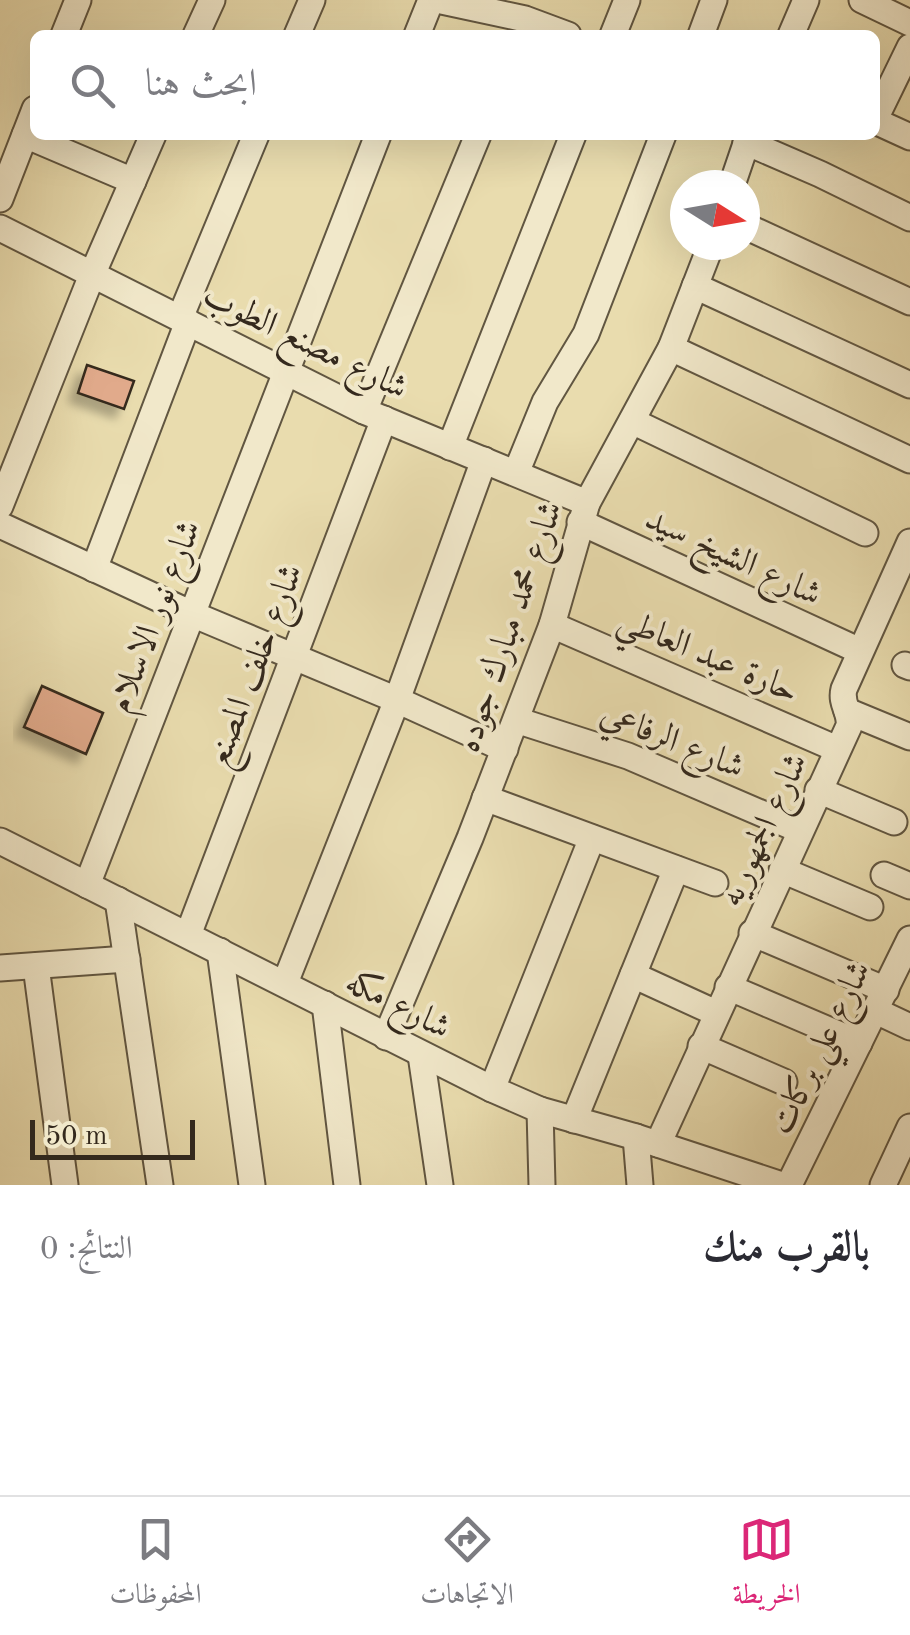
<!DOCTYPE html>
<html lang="ar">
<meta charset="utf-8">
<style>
:root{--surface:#fff;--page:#f7f7f7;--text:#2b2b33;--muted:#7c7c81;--line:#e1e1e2;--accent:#db2777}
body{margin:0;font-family:"Old Standard TT",Amiri,serif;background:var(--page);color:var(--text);direction:rtl}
.compass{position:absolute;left:670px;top:170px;width:90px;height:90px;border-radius:50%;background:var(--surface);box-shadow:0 10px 40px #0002;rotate:101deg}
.scale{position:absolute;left:30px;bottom:25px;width:165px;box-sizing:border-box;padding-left:10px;border:5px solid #34291d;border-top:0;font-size:28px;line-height:35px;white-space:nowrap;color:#34291d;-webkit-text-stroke:8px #f1e8ca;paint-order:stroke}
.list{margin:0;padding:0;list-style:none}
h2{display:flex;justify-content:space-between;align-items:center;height:130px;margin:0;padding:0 40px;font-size:42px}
h2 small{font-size:32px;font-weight:400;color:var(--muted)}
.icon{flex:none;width:55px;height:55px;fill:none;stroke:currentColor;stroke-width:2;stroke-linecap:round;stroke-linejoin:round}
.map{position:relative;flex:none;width:910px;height:1185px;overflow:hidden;direction:ltr}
.search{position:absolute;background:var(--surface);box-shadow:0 10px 40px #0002;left:30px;right:30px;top:30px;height:110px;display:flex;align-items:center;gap:25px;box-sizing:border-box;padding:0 35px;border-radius:15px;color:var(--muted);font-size:38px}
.sheet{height:310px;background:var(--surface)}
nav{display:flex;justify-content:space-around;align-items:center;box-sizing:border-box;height:140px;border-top:2px solid var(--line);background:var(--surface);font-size:28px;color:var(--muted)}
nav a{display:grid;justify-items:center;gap:5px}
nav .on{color:var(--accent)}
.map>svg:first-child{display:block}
</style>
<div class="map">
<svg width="910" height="1185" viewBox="0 0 910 1185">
<defs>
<filter id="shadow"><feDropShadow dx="-9" dy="9" stdDeviation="5" flood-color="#0004"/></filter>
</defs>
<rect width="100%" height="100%" fill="#e9dcae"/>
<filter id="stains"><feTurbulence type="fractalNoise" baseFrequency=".002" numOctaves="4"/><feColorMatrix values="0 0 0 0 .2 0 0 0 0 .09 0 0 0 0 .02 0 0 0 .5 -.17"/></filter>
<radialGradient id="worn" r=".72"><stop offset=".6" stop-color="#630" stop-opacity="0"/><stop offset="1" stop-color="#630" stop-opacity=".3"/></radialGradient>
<g fill="#e1aa8b" stroke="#34291d" stroke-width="2.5" filter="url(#shadow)">
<polygon points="87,365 134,381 124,409 78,393"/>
<polygon points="42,686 103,713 86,754 24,727"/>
</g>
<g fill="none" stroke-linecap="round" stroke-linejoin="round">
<defs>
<g id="minor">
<polyline points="437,0 525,19 568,35"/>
<polyline points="862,0 910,23"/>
<polyline points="64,35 78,0"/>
<polyline points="196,35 212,0"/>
<polyline points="297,35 312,0"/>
<polyline points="417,35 431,0"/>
<polyline points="613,35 627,0"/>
<polyline points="701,35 714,0"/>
<polyline points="791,35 806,0"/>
<polyline points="875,119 910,47"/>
<polyline points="875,121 910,137"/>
<polyline points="25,135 133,181"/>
<polyline points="746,142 820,174 910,218"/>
<polyline points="732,185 749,135"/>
<polyline points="0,199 35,109"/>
<polyline points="745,226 910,302"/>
<polyline points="0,228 364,411 587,503"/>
<polyline points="695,286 910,385"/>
<polyline points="180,318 256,135"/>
<polyline points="671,348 910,460"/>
<polyline points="364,411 478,135"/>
<polyline points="632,421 865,533"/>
<polyline points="450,447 573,135"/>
<polyline points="516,473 545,402 586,334 663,135"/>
<polyline points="0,506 92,275 153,135"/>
<polyline points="580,522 860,651"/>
<polyline points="0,525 192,614 397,700 505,749"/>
<polyline points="94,569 188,322"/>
<polyline points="552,625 837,749"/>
<polyline points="905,665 910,667"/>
<polyline points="847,711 910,737"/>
<polyline points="516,720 628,756 800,830"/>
<polyline points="818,790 894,822"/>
<polyline points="485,798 715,883"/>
<polyline points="0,841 492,1089 540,1110 636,1137 782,1185"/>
<polyline points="782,870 870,907"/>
<polyline points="884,875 910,886"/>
<polyline points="87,885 378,135"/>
<polyline points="118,900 160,1185"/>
<polyline points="752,933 886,990"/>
<polyline points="188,935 384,419"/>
<polyline points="220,951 252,1185"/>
<polyline points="36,966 65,1185"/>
<polyline points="0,968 127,959"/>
<polyline points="633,975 716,1013"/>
<polyline points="285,983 397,700 484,460"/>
<polyline points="728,987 859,1043"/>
<polyline points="325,1004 347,1185"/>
<polyline points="876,1011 910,1027"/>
<polyline points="386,1037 470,838 552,625 587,503 671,348 711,245"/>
<polyline points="701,1046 784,1082"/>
<polyline points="421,1055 440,1185"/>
<polyline points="492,1089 592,838"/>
<polyline points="540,1110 542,1185"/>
<polyline points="574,1120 676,869"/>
<polyline points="636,1137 640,1185"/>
<path d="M658 1144 849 726C851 712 840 704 844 689L910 542"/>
<polyline points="789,1185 910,939"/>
<polyline points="883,1185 910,1127"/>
</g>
</defs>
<use href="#minor" stroke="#615641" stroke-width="29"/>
<use href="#minor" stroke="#f1e8ca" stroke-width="25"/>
</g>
<g text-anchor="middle" stroke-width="8" stroke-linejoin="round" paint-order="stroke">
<g font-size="35" fill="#34291d" stroke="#f1e8ca">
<text transform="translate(306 340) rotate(26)" y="12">شارع مصنع الطوب</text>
<text transform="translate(734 555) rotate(25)" y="12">شارع الشيخ سيد</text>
<text transform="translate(153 616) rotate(-69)" y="12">شارع نور الاسلام</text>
<text transform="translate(508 626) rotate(-71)" y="12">شارع محمد مبارك جوده</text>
<text transform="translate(709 654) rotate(23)" y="12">حارة عبد العاطي</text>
<text transform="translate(253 665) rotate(-69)" y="12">شارع خلف المصنع</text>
<text transform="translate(673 739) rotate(22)" y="12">شارع الرفاعي</text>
<text transform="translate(762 829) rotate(-65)" y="12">شارع الجمهوريه</text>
<text transform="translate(399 1003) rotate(27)" y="12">شارع مكه</text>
<text transform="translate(819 1047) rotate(-64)" y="12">شارع علي بركات</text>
</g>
</g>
<rect width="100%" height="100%" filter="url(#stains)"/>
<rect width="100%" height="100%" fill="url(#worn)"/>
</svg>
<svg class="compass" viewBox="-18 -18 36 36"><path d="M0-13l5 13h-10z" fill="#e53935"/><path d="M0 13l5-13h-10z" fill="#7c7c81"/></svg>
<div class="scale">50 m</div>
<div class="search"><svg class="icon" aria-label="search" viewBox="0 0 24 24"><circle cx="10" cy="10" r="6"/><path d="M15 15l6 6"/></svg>ابحث هنا</div>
</div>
<section class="sheet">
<h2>بالقرب منك<small>النتائج: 0</small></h2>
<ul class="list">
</ul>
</section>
<nav>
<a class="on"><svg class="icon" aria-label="map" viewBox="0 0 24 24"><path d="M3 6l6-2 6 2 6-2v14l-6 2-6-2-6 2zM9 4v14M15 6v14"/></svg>الخريطة</a>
<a><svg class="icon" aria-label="directions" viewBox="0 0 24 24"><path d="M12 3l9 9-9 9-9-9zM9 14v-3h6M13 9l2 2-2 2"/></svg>الاتجاهات</a>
<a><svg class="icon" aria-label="saved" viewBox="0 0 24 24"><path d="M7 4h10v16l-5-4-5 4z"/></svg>المحفوظات</a>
</nav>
